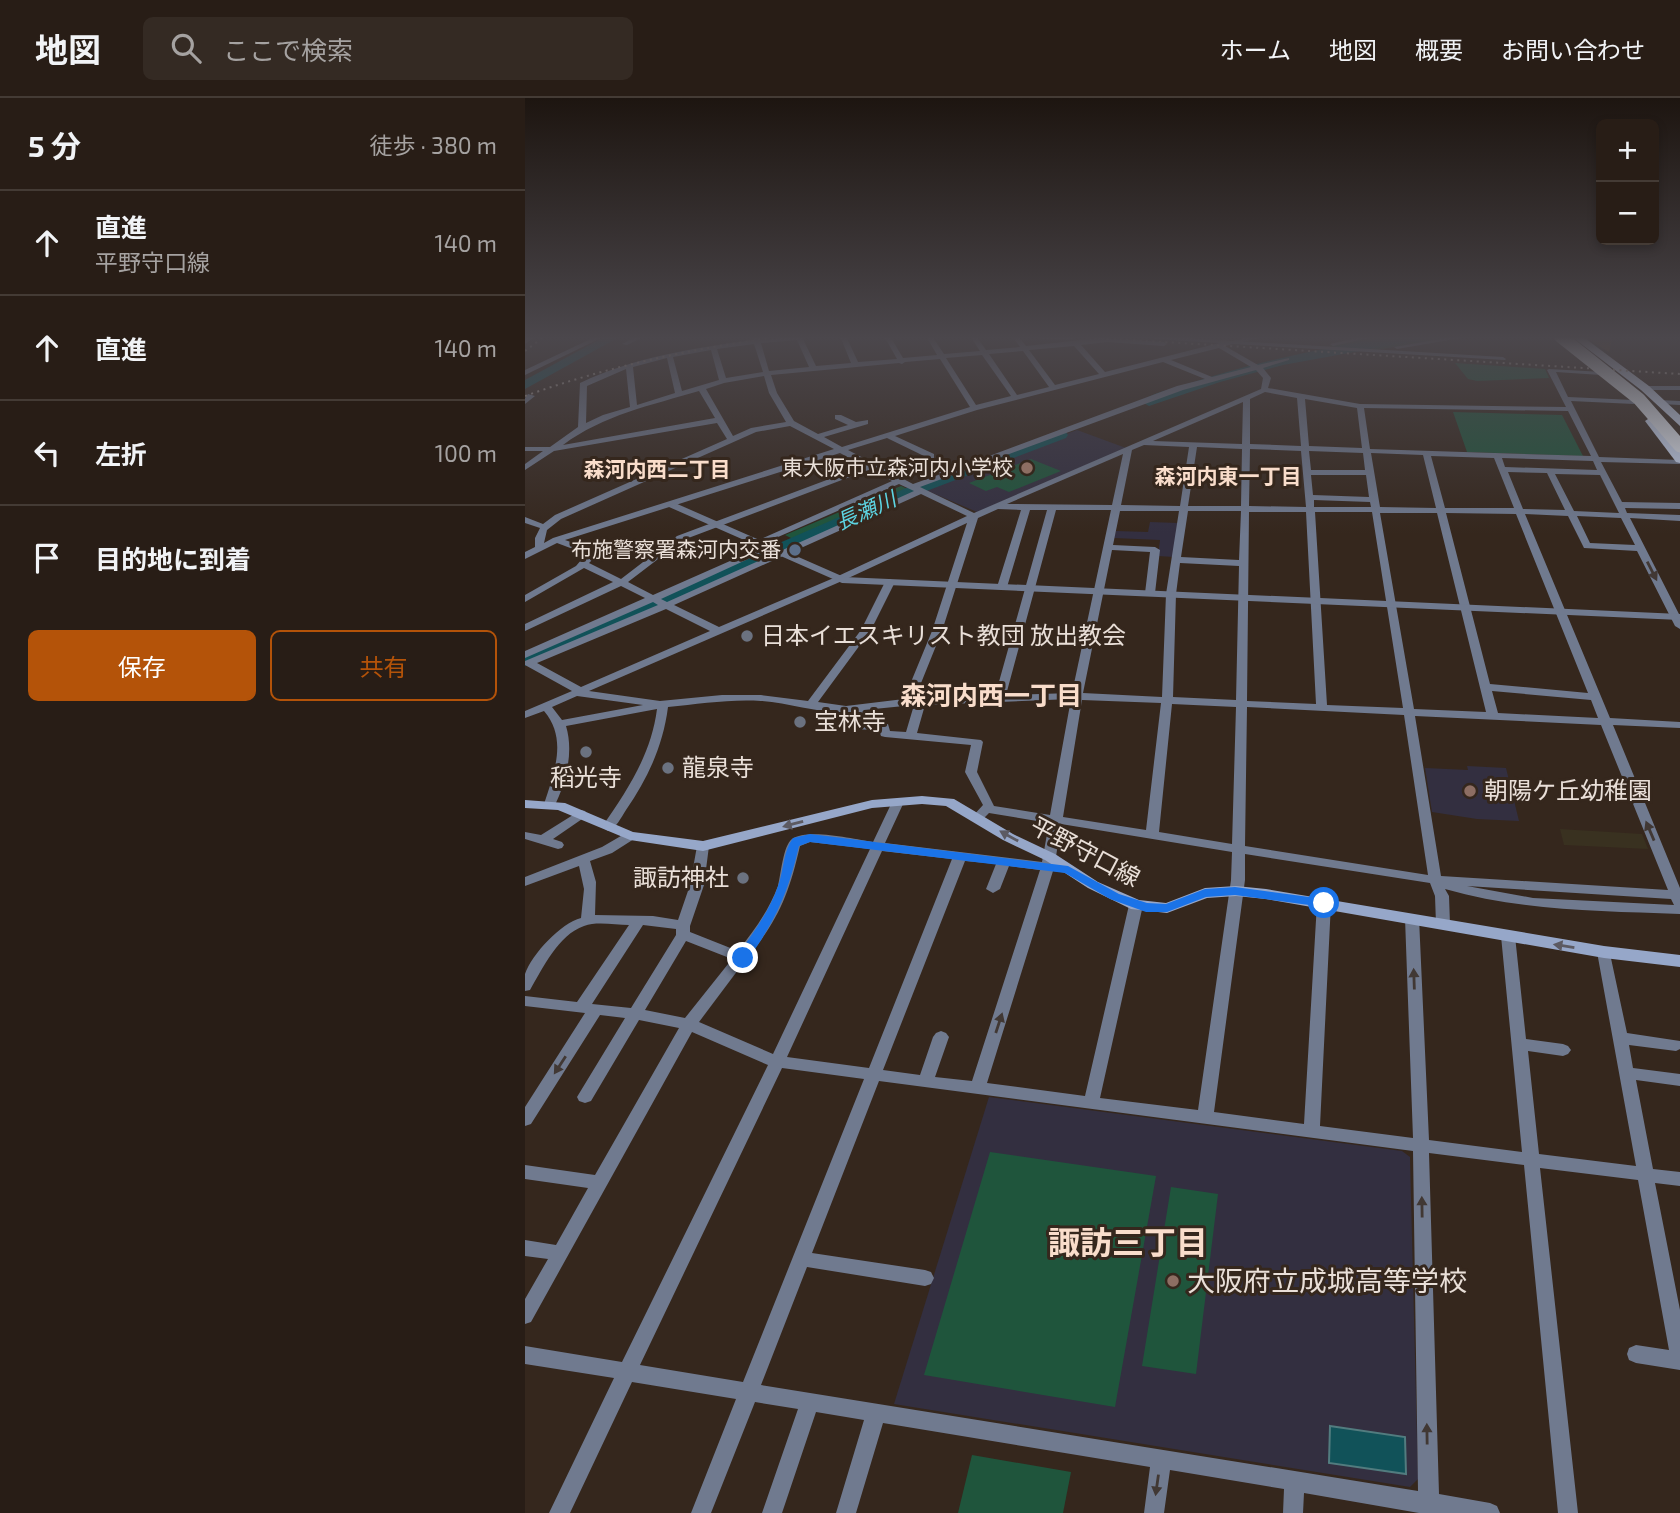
<!DOCTYPE html>
<html lang="ja">
<meta charset="utf-8">
<style>
:root{--surface:#281d16;--page:#342a23;--text:#f1f3f6;--muted:#a5a2a1;--line:#443b35;--accent:#b45309}
body{margin:0;font-family:"Exo 2","Noto Sans JP",sans-serif;background:var(--page);color:var(--text)}
.controls{position:absolute;right:21px;top:21px;display:grid;overflow:hidden;border-radius:10px;box-shadow:0 4px 10px #0003}
.controls button{width:63px;height:63px;display:grid;place-items:center;padding:0;border:0;border-bottom:2px solid var(--line);background:var(--surface);color:var(--text);font:35px sans-serif}
.stop{position:absolute;width:21px;height:21px;margin:-16px;border:5px solid #1a73e8;border-radius:50%;background:#fff}
.stop.end{background:#1a73e8;border-color:#fff;box-shadow:0 2px 7px #0008}
.list{margin:0;padding:0;list-style:none}
h2{display:flex;justify-content:space-between;align-items:center;height:91px;margin:0;padding:0 28px;font-size:30px}
h2 small{font-size:23px;font-weight:400;color:var(--muted)}
.list li{display:grid;grid-template-columns:46px 1fr auto;gap:21px;align-items:center;box-sizing:border-box;height:105px;padding:0 28px;border-top:2px solid var(--line)}
.list b{display:block;font-size:26px;white-space:nowrap}
.list p{margin:0;font-size:23px;white-space:nowrap;color:var(--muted)}
.list em{font-size:23px;font-style:normal;color:var(--muted)}
.actions{display:flex;gap:14px;padding:21px 28px}
.actions a{flex:1;padding:16px 0;border:2px solid var(--accent);border-radius:10px;text-align:center;font-size:24px;color:var(--accent)}
.actions .main{background:var(--accent);color:#fff}
.icon{flex:none;width:38px;height:38px;fill:none;stroke:currentColor;stroke-width:2;stroke-linecap:round;stroke-linejoin:round}
.map{position:relative;flex:none;width:1155px;height:1415px;overflow:hidden}
header{display:flex;align-items:center;gap:42px;box-sizing:border-box;height:98px;padding:0 35px;background:var(--surface);border-bottom:2px solid var(--line)}
header strong{font-size:33px}
nav{display:flex;gap:38px;margin-inline-start:auto;font-size:24px}
.search{width:490px;height:63px;background:var(--page);display:flex;align-items:center;gap:18px;box-sizing:border-box;padding:0 24px;border-radius:10px;color:var(--muted);font-size:26px}
main{display:flex}
aside{flex:1;background:var(--surface)}
.map>svg:first-child{display:block}
</style>
<header>
<strong>地図</strong>
<div class="search"><svg class="icon" aria-label="search" viewBox="0 0 24 24"><circle cx="10" cy="10" r="6"/><path d="M15 15l6 6"/></svg>ここで検索</div>
<nav><a>ホーム</a><a>地図</a><a>概要</a><a>お問い合わせ</a></nav>
</header>
<main>
<aside>
<h2>5 分<small>徒歩 · 380 m</small></h2>
<ul class="list">
<li><svg class="icon" aria-label="ahead" viewBox="0 0 24 24"><path d="M12 20V5M6 11l6-6 6 6"/></svg><div><b>直進</b><p>平野守口線</p></div><em>140 m</em></li>
<li><svg class="icon" aria-label="ahead" viewBox="0 0 24 24"><path d="M12 20V5M6 11l6-6 6 6"/></svg><div><b>直進</b></div><em>140 m</em></li>
<li><svg class="icon" aria-label="left" viewBox="0 0 24 24"><path d="M17 20v-9H6M10 6l-5 5 5 5"/></svg><div><b>左折</b></div><em>100 m</em></li>
<li><svg class="icon" aria-label="arrive" viewBox="0 0 24 24"><path d="M6 21V4h12l-3 4 3 4H6"/></svg><div><b>目的地に到着</b></div></li>
</ul>
<div class="actions"><a class="main">保存</a><a>共有</a></div>
</aside>
<div class="map">
<svg width="1155" height="1415" viewBox="0 0 1155 1415">
<rect width="100%" height="100%" fill="#35271d"/>
<polygon fill="#393120" points="1035,731 1117,736 1123,751 1039,747"/>
<g fill="#332f40">
<polygon points="552,332 601,350 452,414 396,390"/>
<polygon points="625,424 653,425 649,459 633,458 635,442 589,440 591,433 623,434"/>
<polygon points="942,668 981,670 994,723 952,721 907,714 900,670 943,672"/>
<polygon points="464,999 877,1053 885,1059 893,1381 885,1389 369,1306"/>
</g>
<g fill="#1f553c">
<polygon points="855,238 935,238 851,252 803,248"/>
<polygon points="930,265 1020,271 1024,280 952,283 943,281"/>
<polygon points="928,314 1037,317 1058,358 942,354"/>
<polygon points="506,361 536,373 484,394 472,389 461,393 444,385"/>
<polygon points="376,388 385,392 268,441 260,437"/>
<polygon points="465,1054 631,1078 590,1309 399,1277"/>
<polygon points="646,1089 693,1096 671,1276 617,1268"/>
<polygon points="447,1357 546,1374 538,1415 433,1415"/>
</g>
<polygon fill="#115259" stroke="#527c7f" stroke-width="2" points="805,1328 880,1339 881,1376 804,1365"/>
<g fill="none" stroke-linecap="round" stroke-linejoin="round">
<g fill="#115259" fill-rule="evenodd">
<polygon points="81,238 96,238 0,291 0,282"/>
<path d="M872 238H901L895 242 758 267 695 284 624 308 617 304C627 294 648 291 662 286 731 264 801 249 872 238Z"/>
<polygon points="536,333 541,334 543,337 541,340 391,397 0,568 0,555 379,391"/>
</g>
<g fill="#707a8f" fill-rule="evenodd">
<polygon points="4,238 11,238 0,246 0,241"/>
<polygon points="72,238 80,238 0,277 0,272"/>
<polygon points="112,238 120,238 102,247 97,246"/>
<path d="M227 238H233L234 242 291 238 278 241 291 268 326 265 315 238H321L333 264 372 261 359 238H365L378 260 412 257 401 238H407L419 256 455 253 445 238H451L461 252 495 249 487 238H493L501 248 574 240 639 244 642 246 639 248 582 244 556 247 580 274 694 245 629 241 627 240V238L978 259 981 261 980 262 708 246 700 248 733 267 764 260V262L738 270 746 280 743 290 835 306 1041 309 1022 272 1024 271 1078 274 1080 275 1076 277 1031 274 1043 299 1109 302 1113 304 1109 306 1046 303 1074 359 1155 362V366L1076 364 1097 404 1155 405V411L1100 410 1102 415 1155 417V423L1105 420 1155 518V531L1150 528 1112 453 1059 450 1043 418 1000 416 1085 620 1155 624V630L1088 627 1155 790V816C1075 813 997 813 920 791L924 798 925 826 923 829H913L911 826 910 798 905 785 720 756V782L689 1014 779 1026 792 805 799 801 806 805 795 1028 888 1040 880 820 882 817H892L894 820 904 1042 997 1054 976 838 978 835H988L990 838 1001 941 1038 946 1043 948 1046 952 1043 956 1038 958 1003 953 1014 1056 1111 1068 1072 854 1074 851H1084L1102 935 1155 943V951L1151 953 1104 947 1108 970 1155 976V988L1111 982 1128 1071 1155 1074V1088L1130 1085 1155 1212V1272L1111 1265 1104 1262 1102 1256 1104 1250 1111 1247 1144 1252 1113 1082 1015 1070 1053 1415H1033L999 1067 904 1055 914 1396 965 1405 972 1408 975 1415H894L779 1395 778 1415H758L759 1391 645 1372 639 1415H619L625 1369 358 1325 331 1415H311L339 1322 291 1314 257 1415H237L273 1311 230 1304 186 1415H166L211 1301 107 1284 45 1415H24L89 1280 0 1266V1248L97 1264 243 967 167 934 6 1224 0 1226V1201L23 1161 0 1158V1142L31 1147 63 1090 0 1081V1067L70 1077 154 930 114 922 66 1003 60 1005 54 1003 52 999 100 920 75 917 6 1026 0 1028V1009L60 915 0 908V898L52 904 104 827C90 827 72 823 59 828 33 837 18 870 5 892L0 893C0 888 0 881 0 876 7 856 36 825 56 820L59 791 54 768 0 788V779L77 749 101 735H109L111 738 109 741 87 755 65 763 71 784 70 817 128 818 153 822 165 787 172 748 178 744 183 745 184 748 179 787 165 828V834L213 853C229 833 244 812 253 788 256 776 258 748 267 741 283 730 329 741 348 744L367 704 373 700 379 704 360 745 517 764 524 725 464 715 457 722H449L447 719 458 707 440 674 446 647 360 639 356 638 354 632 325 631 323 629 327 614C299 617 265 605 236 603 205 601 174 606 143 609 138 648 123 680 101 712 96 720 91 730 83 733L77 729C103 691 126 657 132 611L41 628C49 654 41 685 29 709H21L19 706C29 675 43 641 19 613L0 620V613L47 593 0 567V563L133 507 128 504 0 560V553L120 500 96 488 0 533V526L88 484 59 470 0 504V497L51 468 57 461 56 454 32 445 0 461V454L10 449V440L15 430 0 425V419L18 426 30 417 202 341 192 325 29 353 0 372V366L18 353H0V349H25L53 329 55 285C110 259 169 250 228 242ZM272 242 284 269 244 273 236 245ZM229 246 238 274 201 280 192 251ZM549 248 574 276 530 287 504 252ZM694 250 726 269 687 279 646 262ZM186 252 194 282 157 293 148 259ZM498 253 524 289 492 297 464 256ZM457 257 486 298 451 307 421 260ZM142 260 150 295 112 307 108 269ZM415 261 445 309 317 349 299 339 343 326V322L331 324 316 317H310V321L323 327 293 336 269 323 252 295 246 277 374 265 377 266 380 264ZM638 264 680 281 652 288 424 373 403 362 409 360V356L370 338 452 312ZM101 271 105 309 78 317 61 325 62 288ZM731 272 738 280 736 291 449 415 395 389 658 292ZM239 278 244 295 261 324 226 330 208 338 181 291 199 285ZM174 293 190 320 38 347C78 317 127 307 174 293ZM740 294 772 300 776 348 725 346V301ZM780 301 832 310 837 350 784 348ZM718 304 717 346 628 343ZM839 310 1043 313 1066 358 845 351ZM265 328 309 351 28 440 19 445 22 432 36 421 231 334ZM362 340 399 358 393 360V364L416 376 388 386 323 352ZM619 347 664 349 655 408 596 407 607 352ZM672 349 717 351 716 408H663ZM725 351 776 353 781 409 724 408ZM784 353 838 355 840 372H786ZM315 355 339 368 152 438 96 481 64 465 67 462 63 450 40 442ZM846 355 898 357 911 410 855 409ZM598 356 587 407 482 406ZM906 358 969 360 989 410H920ZM977 360 1068 363 1072 372 980 369ZM346 371 367 383 227 445 232 448 235 447 374 386 389 393 142 504 136 501 247 450 242 447 239 448 128 497 103 484 158 442ZM983 374 1022 375 1040 412 998 411ZM1030 376 1075 377 1094 415 1049 413ZM786 377H841L844 399 788 397ZM396 396 442 418 311 479 194 529 149 507ZM789 402 845 404 846 409H789ZM473 411 496 412 472 489 477 492 482 489 505 412H522L470 598 390 600 417 533 453 420ZM531 412H586L547 595 481 597ZM595 413H654L641 496 637 599 558 595 587 452 625 454 620 495 625 498 630 495 635 452 630 449 588 447ZM663 413H716L714 462 656 459ZM724 414H781L791 606 722 603ZM790 414H847L878 610 802 607ZM855 415H912L961 614 889 611ZM921 415 991 416 1063 595 965 586ZM1052 418 1096 420 1110 447 1065 445ZM442 425 407 533 379 601 321 608 293 604 346 532 370 484 365 481 360 484 336 532 283 603 236 597H197L135 603 64 593 317 483ZM655 465 714 468 711 602 648 599 651 496ZM141 511 185 533 56 589 12 565ZM967 593 1066 602 1073 620 973 615ZM52 598 118 607 37 622 27 609ZM546 601 525 717 469 708 452 674 458 644 456 642 392 635 400 607ZM557 602 636 605 621 732 538 719ZM647 606 711 609 707 746 634 734ZM389 607 381 634 365 633 363 626 336 625 339 612ZM722 609 879 617 903 777 720 748ZM890 618 1076 627 1143 792 916 778ZM536 726 707 754 706 782 673 1012 575 1000 618 807 616 804H606L604 807 560 998 462 985 528 773 543 775 550 771 548 768 530 765ZM285 744 345 751 248 956 174 924 219 864 223 863 224 858C254 820 264 796 275 748ZM357 753 427 761 344 970 262 959ZM440 763 471 766 461 791 468 795 475 791 484 768 515 772 447 983 410 979 424 939 421 935 416 933 411 935 408 939 395 977 358 972ZM942 788 1146 801 1149 807 1008 800ZM118 827 151 831V837L106 910 67 906ZM161 843 207 861 160 920 120 912ZM257 970 339 981 218 1284 115 1267ZM354 983 888 1053 893 1393 236 1287 282 1169 400 1188 406 1186 409 1180 406 1174 400 1172 287 1155Z"/>
<polygon points="505,238 540,238 548,240 545,242 508,240"/>
<polygon points="840,238 852,238 808,248 805,246"/>
<polygon points="933,238 947,238 872,251 869,249"/>
<rect x="1117" y="288" width="38" height="4"/>
<polygon points="3,296 10,298 0,306 0,300"/>
<polygon points="1133,302 1155,303 1155,307 1136,306 1133,306"/>
<polygon points="56,712 60,713 62,716 60,719 28,741 37,744 39,747 37,750 33,751 0,741 0,734 16,737"/>
</g>
<g fill="#707a8f" fill-rule="evenodd">
<polygon points="728,238 742,238 708,246 704,244"/>
<polygon points="144,405 150,405 319,479 1155,516 1155,522 317,485 144,409"/>
</g>
<polygon fill="#96a7c9" fill-rule="evenodd" points="397,698 429,701 488,736 530,756 573,784 614,802 641,805 680,790 711,788 741,791 1079,848 1155,857 1155,869 1079,860 741,801 711,798 682,800 642,815 606,811 563,790 520,762 478,742 421,708 397,706 347,710 178,753 105,742 33,712 0,710 0,702 40,705 108,734 178,743 347,702"/>
<g fill="#ccdaf5" fill-rule="evenodd">
<polygon points="1046,238 1057,238 1124,288 1155,317 1155,328 1116,292"/>
<polygon points="1126,319 1130,320 1155,352 1155,365 1151,364 1120,323"/>
</g>
<g stroke="#ada29a" stroke-width="2" stroke-dasharray="2 4.5" stroke-linecap="butt">
<polyline points="543,238 1155,276"/>
<polyline points="0,253 20,238"/>
<path d="M0 298C84 268 170 250 259 238"/>
</g>
<polyline stroke="#e4eaf4" stroke-width="13" points="1035,238 1114,301 1155,348"/>
</g>
<polygon fill="#623b16" points="1058,238 1084,238 1087,242 1084,254"/>
<defs><path id="oneway-solid" d="M-6-.8H1V-3.2L6.5 0L1 3.2V.8H-6Z" transform="scale(1.75)"/></defs>
<g fill="#413834">
<use href="#oneway-solid" transform="translate(1127 473) rotate(63)"/>
<use href="#oneway-solid" transform="translate(1125 733) rotate(-113)"/>
<use href="#oneway-solid" transform="translate(889 881) rotate(-92)"/>
<use href="#oneway-solid" transform="translate(474 925) rotate(-72)"/>
<use href="#oneway-solid" transform="translate(35 967) rotate(123)"/>
<use href="#oneway-solid" transform="translate(897 1109) rotate(-91)"/>
<use href="#oneway-solid" transform="translate(902 1336) rotate(-91)"/>
<use href="#oneway-solid" transform="translate(632 1387) rotate(98)"/>
</g>
<g fill="#5c5a62">
<use href="#oneway-solid" transform="translate(268 726) rotate(165)"/>
<use href="#oneway-solid" transform="translate(484 738) rotate(-151)"/>
<use href="#oneway-solid" transform="translate(1039 848) rotate(-171)"/>
</g>
<linearGradient id="sky" x2="0" y2="1"><stop stop-color="#1d1510"/><stop offset="0.55" stop-color="#4b474c"/><stop offset="1" stop-color="#4b474c" stop-opacity="0"/></linearGradient>
<rect width="1155" height="436" fill="url(#sky)"/>
<path fill="#1a73e8" d="M285 736 543 768 594 796 622 805 641 806 680 791 710 789 799 801 805 805 799 809 710 797 681 799 642 814H621L585 801 540 775 285 744 274 748C263 796 250 823 222 863H213L211 860C226 837 244 815 253 788 259 772 258 753 268 740Z"/>
<g fill="#8d6e63" stroke="#35271d" stroke-width="2.5">
<circle cx="502" cy="370" r="7"/>
<circle cx="945" cy="693" r="7"/>
<circle cx="648" cy="1183" r="7"/>
</g>
<circle fill="#5c6f8a" stroke="#35271d" stroke-width="2.5" cx="270" cy="452" r="7"/>
<g fill="#6b7280" stroke="#35271d" stroke-width="2.5">
<circle cx="222" cy="538" r="7"/>
<circle cx="275" cy="624" r="7"/>
<circle cx="61" cy="654" r="7"/>
<circle cx="143" cy="670" r="7"/>
<circle cx="218" cy="780" r="7"/>
</g>
<g text-anchor="middle" stroke-width="6" stroke-linejoin="round" paint-order="stroke">
<g font-size="21" fill="#e9dfd8" stroke="#35271d" text-anchor="end">
<text x="488" y="377">東大阪市立森河内小学校</text>
<text x="256" y="459">布施警察署森河内交番</text>
</g>
<g font-size="21" font-weight="bold" fill="#f9ddcb" stroke="#35271d">
<text x="132" y="379">森河内西二丁目</text>
<text x="703" y="386">森河内東一丁目</text>
</g>
<g font-size="21" font-style="italic" fill="#5dd5e3" stroke="#35271d">
<text transform="translate(341 413) rotate(-24)" y="7">長瀬川</text>
</g>
<g font-size="24" fill="#e9dfd8" stroke="#35271d" text-anchor="start">
<text x="236" y="546">日本イエスキリスト教団 放出教会</text>
<text x="289" y="632">宝林寺</text>
<text x="157" y="678">龍泉寺</text>
<text x="61" y="688" text-anchor="middle">稻光寺</text>
<text x="959" y="701">朝陽ケ丘幼稚園</text>
<text x="204" y="788" text-anchor="end">諏訪神社</text>
</g>
<g font-size="24" fill="#e9dfd8" stroke="#35271d">
<text transform="translate(560 754) rotate(28)" y="8">平野守口線</text>
</g>
<g font-size="26" font-weight="bold" fill="#f9ddcb" stroke="#35271d">
<text x="466" y="607">森河内西一丁目</text>
</g>
<g font-size="28" fill="#e9dfd8" stroke="#35271d" text-anchor="start">
<text x="662" y="1193">大阪府立成城高等学校</text>
</g>
<g font-size="32" font-weight="bold" fill="#f9ddcb" stroke="#35271d">
<text x="603" y="1156">諏訪三丁目</text>
</g>
</g>
</svg>
<div class="controls">
<button>+</button>
<button>−</button>
</div>
<div class="stop" style="left:799px;top:805px"></div>
<div class="stop end" style="left:218px;top:860px"></div>
</div>
</main>
